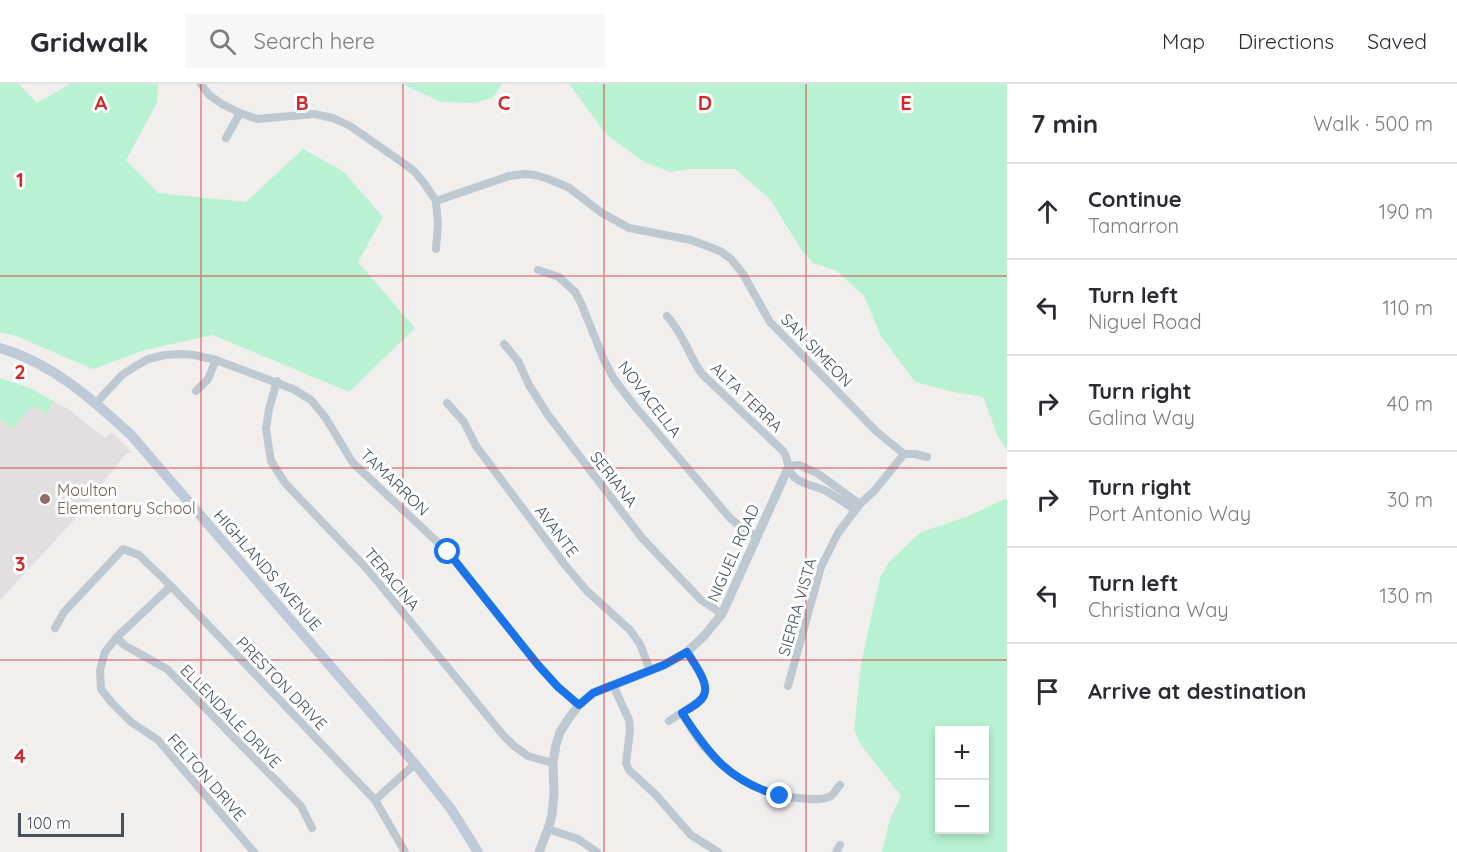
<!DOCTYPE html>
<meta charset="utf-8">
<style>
:root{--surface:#fff;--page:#f7f7f7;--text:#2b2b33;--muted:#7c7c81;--line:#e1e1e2}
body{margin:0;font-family:Quicksand,sans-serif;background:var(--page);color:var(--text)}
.controls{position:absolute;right:18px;bottom:18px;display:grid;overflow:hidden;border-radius:0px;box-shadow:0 3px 9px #0003}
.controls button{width:54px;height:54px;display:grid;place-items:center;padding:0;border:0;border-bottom:2px solid var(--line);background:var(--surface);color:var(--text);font:30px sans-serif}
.scale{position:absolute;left:18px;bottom:15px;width:106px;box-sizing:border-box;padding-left:6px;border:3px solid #45505d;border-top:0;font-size:16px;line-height:21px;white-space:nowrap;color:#45505d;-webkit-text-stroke:4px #fff;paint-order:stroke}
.stop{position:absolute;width:18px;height:18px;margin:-14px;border:4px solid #1a73e8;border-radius:50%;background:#fff}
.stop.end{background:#1a73e8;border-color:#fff;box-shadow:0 2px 6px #0008}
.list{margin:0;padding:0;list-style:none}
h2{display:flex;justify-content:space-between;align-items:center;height:78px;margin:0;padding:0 24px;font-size:26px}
h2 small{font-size:20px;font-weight:400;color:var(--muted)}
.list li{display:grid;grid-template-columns:39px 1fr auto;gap:18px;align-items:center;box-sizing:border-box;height:96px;padding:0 24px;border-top:2px solid var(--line)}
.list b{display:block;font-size:22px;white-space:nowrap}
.list p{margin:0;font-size:20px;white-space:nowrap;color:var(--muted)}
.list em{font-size:20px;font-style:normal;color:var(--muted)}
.icon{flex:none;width:33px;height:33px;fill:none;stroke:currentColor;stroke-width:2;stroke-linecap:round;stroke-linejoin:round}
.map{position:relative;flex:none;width:1007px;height:768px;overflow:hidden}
header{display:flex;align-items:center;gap:36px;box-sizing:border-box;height:84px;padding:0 30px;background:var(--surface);border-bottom:2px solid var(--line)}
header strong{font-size:28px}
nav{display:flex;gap:33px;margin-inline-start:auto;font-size:21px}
.search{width:420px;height:54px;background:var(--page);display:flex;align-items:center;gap:15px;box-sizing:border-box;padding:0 21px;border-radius:0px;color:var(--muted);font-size:22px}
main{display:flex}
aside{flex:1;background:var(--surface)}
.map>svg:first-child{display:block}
</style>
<header>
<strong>Gridwalk</strong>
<div class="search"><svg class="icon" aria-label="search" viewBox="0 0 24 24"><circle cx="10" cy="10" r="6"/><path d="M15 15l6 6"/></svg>Search here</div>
<nav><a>Map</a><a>Directions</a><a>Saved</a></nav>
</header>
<main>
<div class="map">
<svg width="1007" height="768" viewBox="0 0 1007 768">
<rect width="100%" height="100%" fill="#f1eeee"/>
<polygon fill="#e2dfe0" points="55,318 68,325 105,354 112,348 133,369 127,369 124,372 74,436 0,516 0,335 12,345 32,322 40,325 50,322"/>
<g fill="#b8f2d2" fill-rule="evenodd">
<polygon points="0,0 19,0 37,19 70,0 158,0 157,19 126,76 158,109 246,118 303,65 344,88 383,133 358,178 415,244 349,308 213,251 145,266 93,285 16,252 0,248"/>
<polygon points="402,0 502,0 492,14 474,19 441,18"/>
<polygon points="569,0 1007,0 1007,366 998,353 983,313 949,307 915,298 881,252 864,212 837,187 813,179 802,167 770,115 735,85 690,85 670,88 644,78 606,50"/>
<polygon points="0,294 30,304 55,318 50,322 47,331 40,325 32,322 12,345 0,335"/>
<path d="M1007 414V768H882L890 735 901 712 861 661 854 646 861 580 880 494 889 478 921 448 966 433ZM940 646H984V746H940Z"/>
</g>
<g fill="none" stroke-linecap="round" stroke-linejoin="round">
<g stroke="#bdc8d1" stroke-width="8">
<polyline points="201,0 209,11 222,20 240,29 257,35 314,30 333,34 350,42 399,76 414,87 424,99 436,117 438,140 436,165"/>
<polyline points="226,54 240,29"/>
<polyline points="436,117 509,92 525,90 535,91 548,95 568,103 602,129 629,144 691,156 720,167 731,175 743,190 770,238 877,348 904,370 915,370 927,373"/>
<polyline points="538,186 559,193 575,208 581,219 604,276 614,295 633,320 730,434 744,446 757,452"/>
<path d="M667 232C683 249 689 272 702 290L783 367C789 375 787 386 794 393 803 401 816 402 826 407 836 413 846 419 855 426"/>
<polyline points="504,260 518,277 529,301 548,331 642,454 700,515 722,530"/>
<polyline points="277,297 269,325 266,345 271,377 285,399 369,487 503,651 514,662 528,672 553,679"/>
<polyline points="196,307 208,295 216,276"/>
<polyline points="96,319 122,291 134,283 148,275 165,271 181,270 194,271 216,276 293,305 311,316 325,333 353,379 448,468 538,581 558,603 579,621"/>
<polyline points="447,319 464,338 476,362 565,481 587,507 630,546 640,560 650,586"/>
<polyline points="789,382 799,381 817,389 860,420"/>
<polyline points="171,502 117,553 105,568 100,586 101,605 112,619 131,638 158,656 254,768"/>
<polyline points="55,544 64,528 123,465 139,471 171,502 375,716 405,768"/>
<polyline points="117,553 124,561 167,585 301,722 312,744"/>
<polyline points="613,601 629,636 630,646 626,679 629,686 655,710 691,751 718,768"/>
<polyline points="788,602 821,483 838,449 860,420 875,406 904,370"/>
<path d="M682 629C689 641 696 654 705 664 729 692 761 711 798 714 808 715 822 717 831 712 834 710 837 704 840 701"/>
<path d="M669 637 702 615C712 601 695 580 687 568"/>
<polyline points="375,716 415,680"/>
<polyline points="548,745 578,755 597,768"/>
<polyline points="836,768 840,761"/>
</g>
<polyline stroke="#bdc8d1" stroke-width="9" points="539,768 548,745 552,731 554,710 553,679 556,661 560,648 569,634 579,621 593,609 664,581 687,568 704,552 722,530 789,382"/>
<path stroke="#bfcad9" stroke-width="10" d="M0 264C52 279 92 315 131 351L415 680 451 725 478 768"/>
</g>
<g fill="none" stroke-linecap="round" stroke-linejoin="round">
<path stroke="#1a73e8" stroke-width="8" d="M448 468 538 581 558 603 579 621 593 609 664 581 687 568C693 578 710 600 704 611 701 619 688 625 682 629 710 672 729 697 780 712"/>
</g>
<path fill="none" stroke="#d62828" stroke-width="1.5" stroke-opacity="0.55" d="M201 0V768M403 0V768M604 0V768M806 0V768M0 192H1007M0 384H1007M0 576H1007"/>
<circle fill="#8d6e63" stroke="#fff" stroke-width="2" cx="45" cy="415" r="6"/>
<g text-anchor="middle" stroke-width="6" stroke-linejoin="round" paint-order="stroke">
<g font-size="16" fill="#45505d" stroke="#fff">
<text transform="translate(817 266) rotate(46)" y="6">SAN SIMEON</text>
<text transform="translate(747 313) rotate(44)" y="6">ALTA TERRA</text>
<text transform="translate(650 315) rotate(52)" y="6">NOVACELLA</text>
<text transform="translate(614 395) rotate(52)" y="6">SERIANA</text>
<text transform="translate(395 398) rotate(44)" y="6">TAMARRON</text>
<text transform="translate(557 447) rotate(53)" y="6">AVANTE</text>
<text transform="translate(733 469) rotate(-66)" y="6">NIGUEL ROAD</text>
<text transform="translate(268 486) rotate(49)" y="6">HIGHLANDS AVENUE</text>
<text transform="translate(392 495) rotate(50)" y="6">TERACINA</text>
<text transform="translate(797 523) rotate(-74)" y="6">SIERRA VISTA</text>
<text transform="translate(282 599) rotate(46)" y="6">PRESTON DRIVE</text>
<text transform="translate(231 632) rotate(46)" y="6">ELLENDALE DRIVE</text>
<text transform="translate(207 693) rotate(49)" y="6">FELTON DRIVE</text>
</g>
<g font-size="16" fill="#785e54" stroke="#fff" text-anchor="start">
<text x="57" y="412">Moulton<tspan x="57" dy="18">Elementary School</tspan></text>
</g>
</g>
<g font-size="20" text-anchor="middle" font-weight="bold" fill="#d62828" stroke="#fff" stroke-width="6" stroke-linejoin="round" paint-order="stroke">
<text x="101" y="26">A</text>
<text x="302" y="26">B</text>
<text x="504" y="26">C</text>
<text x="705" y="26">D</text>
<text x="906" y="26">E</text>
<text x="20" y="103">1</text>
<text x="20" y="295">2</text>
<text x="20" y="487">3</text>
<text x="20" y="679">4</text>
</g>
</svg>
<div class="controls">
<button>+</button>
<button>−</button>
</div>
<div class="scale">100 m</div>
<div class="stop" style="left:448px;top:468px"></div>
<div class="stop end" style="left:780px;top:712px"></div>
</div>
<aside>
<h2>7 min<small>Walk · 500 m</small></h2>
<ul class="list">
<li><svg class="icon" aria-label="ahead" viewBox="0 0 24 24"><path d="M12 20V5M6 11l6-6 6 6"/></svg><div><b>Continue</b><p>Tamarron</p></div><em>190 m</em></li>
<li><svg class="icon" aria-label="left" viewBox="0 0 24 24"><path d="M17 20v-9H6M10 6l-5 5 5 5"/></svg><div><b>Turn left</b><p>Niguel Road</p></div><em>110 m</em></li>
<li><svg class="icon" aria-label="right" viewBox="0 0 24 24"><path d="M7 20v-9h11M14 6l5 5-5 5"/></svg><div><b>Turn right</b><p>Galina Way</p></div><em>40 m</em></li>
<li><svg class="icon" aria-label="right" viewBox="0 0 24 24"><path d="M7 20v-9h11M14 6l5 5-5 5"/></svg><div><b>Turn right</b><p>Port Antonio Way</p></div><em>30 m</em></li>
<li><svg class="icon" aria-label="left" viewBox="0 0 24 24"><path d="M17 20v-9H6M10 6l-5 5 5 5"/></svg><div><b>Turn left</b><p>Christiana Way</p></div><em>130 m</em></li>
<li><svg class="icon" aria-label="arrive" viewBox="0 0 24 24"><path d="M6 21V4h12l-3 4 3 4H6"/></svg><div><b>Arrive at destination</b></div></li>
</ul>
</aside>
</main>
